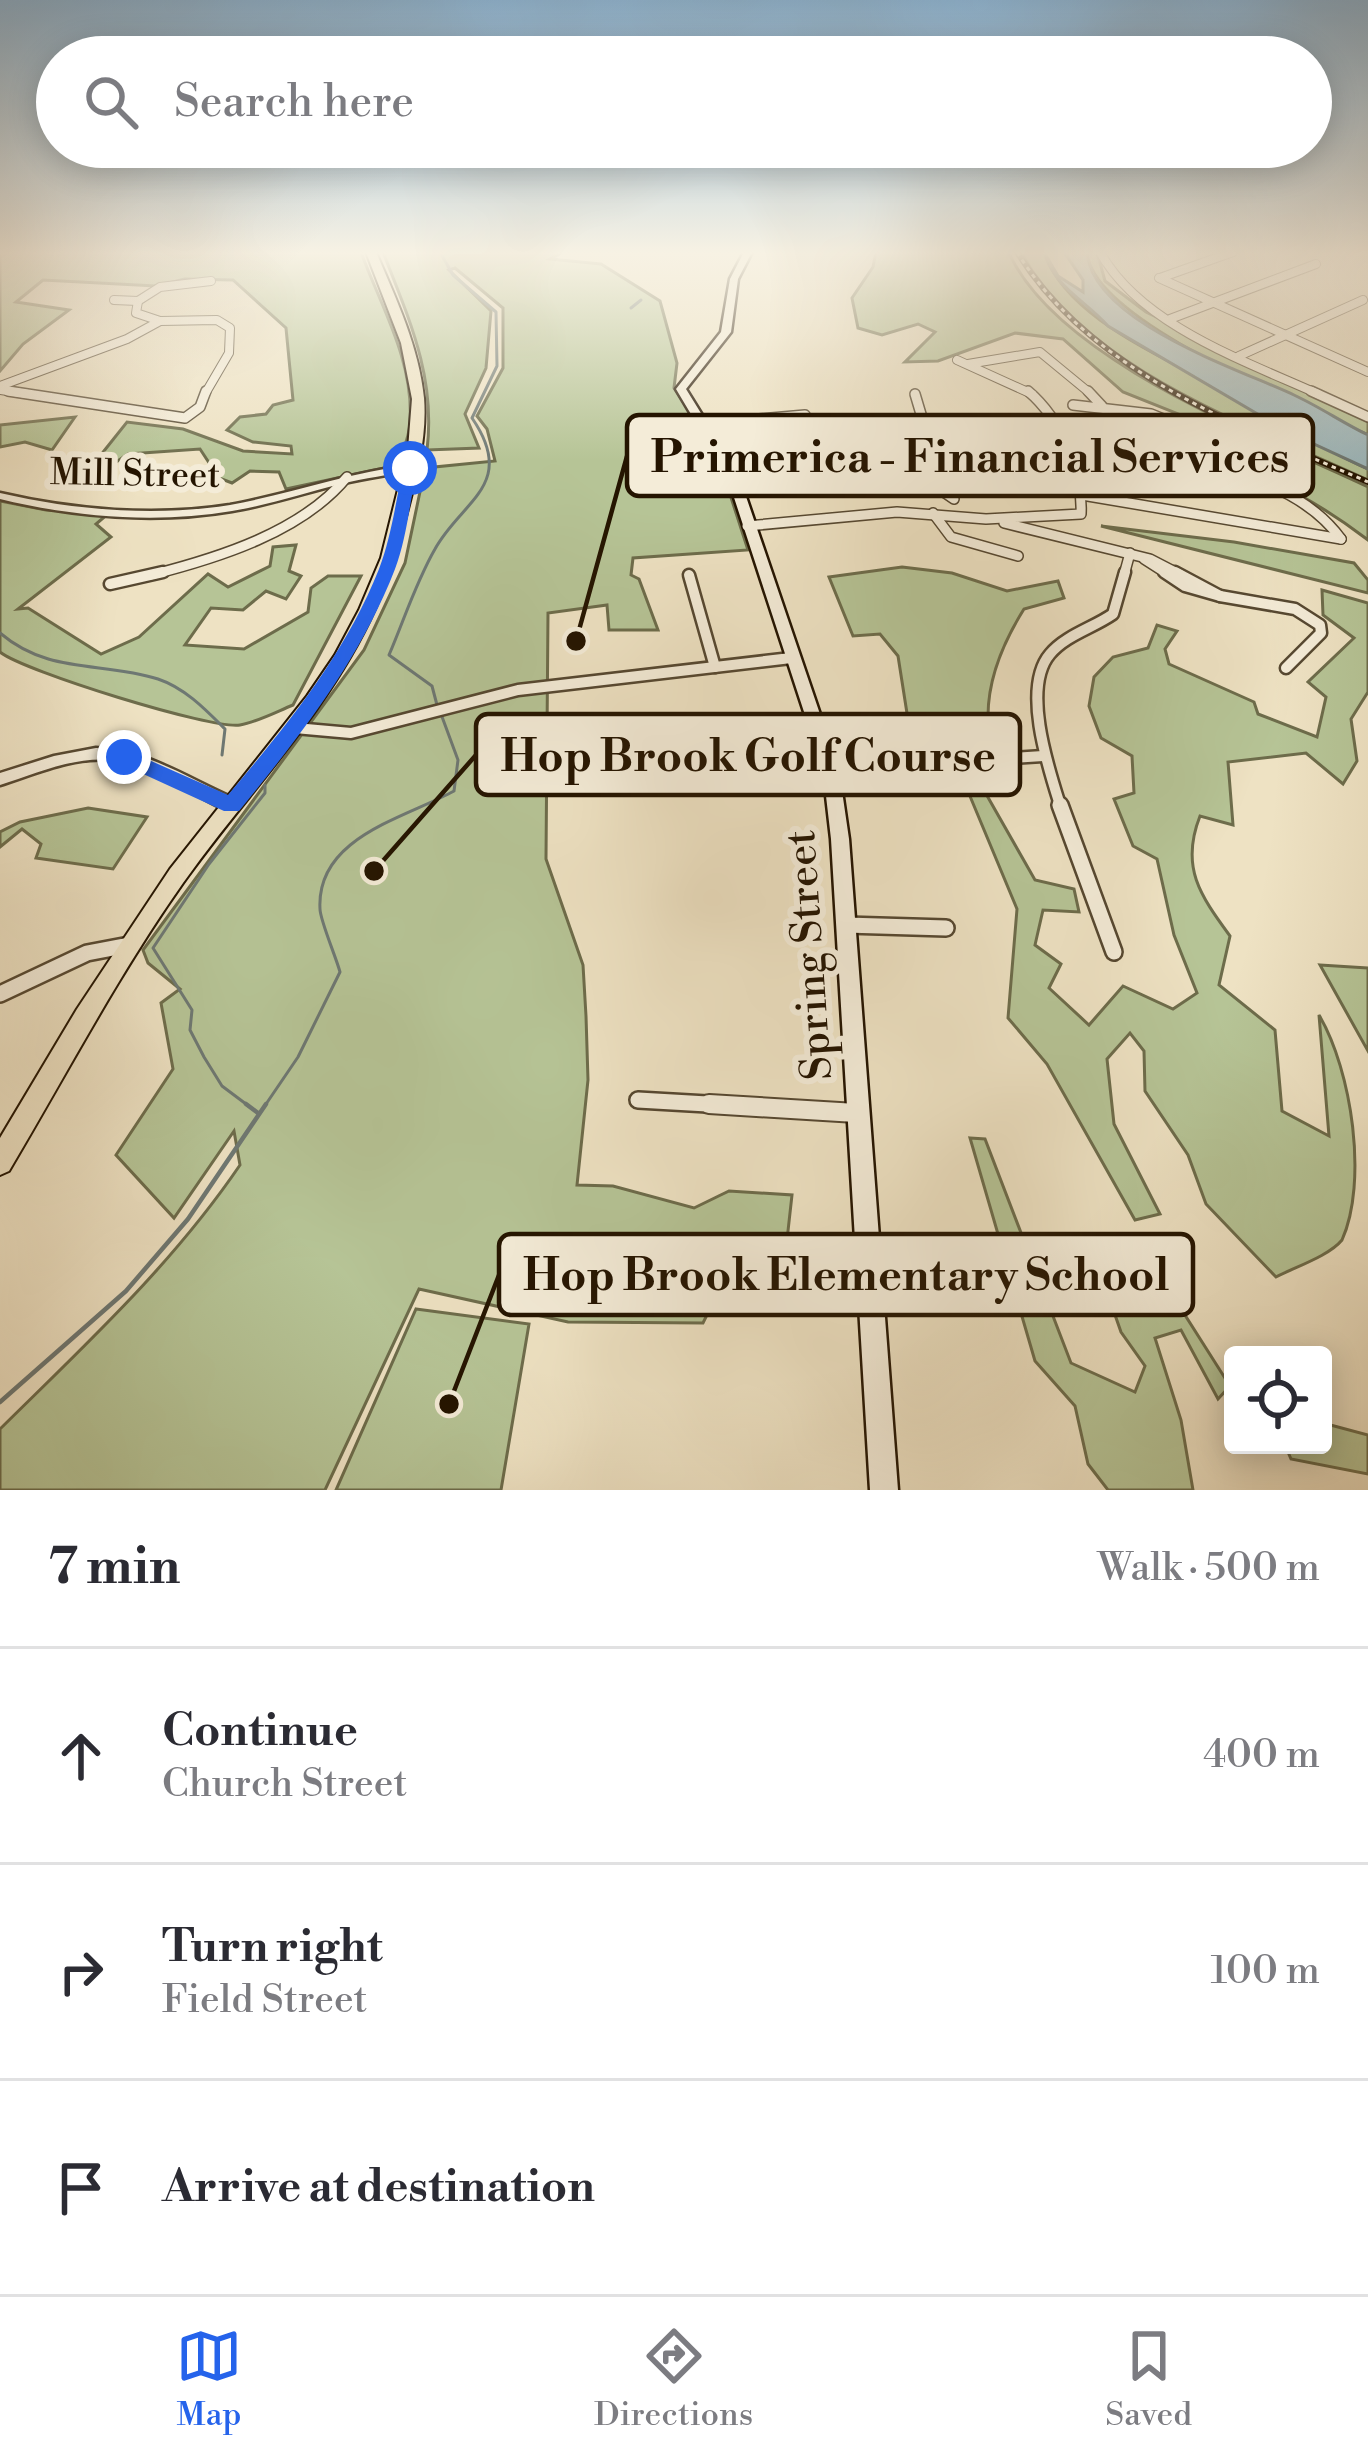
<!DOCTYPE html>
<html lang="en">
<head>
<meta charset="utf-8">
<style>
  body { margin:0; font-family:"Libre Bodoni",serif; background:#f2f2f3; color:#2b2b33 }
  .controls { position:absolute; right:36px; bottom:36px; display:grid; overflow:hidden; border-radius:12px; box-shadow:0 6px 30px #0003 }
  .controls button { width:108px; height:108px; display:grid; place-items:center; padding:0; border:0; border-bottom:3px solid #e1e1e2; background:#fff; color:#2b2b33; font:60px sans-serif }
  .stop { position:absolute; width:36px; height:36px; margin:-27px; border:9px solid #2563eb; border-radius:50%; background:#fff }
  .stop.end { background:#2563eb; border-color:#fff; box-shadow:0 3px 12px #0008 }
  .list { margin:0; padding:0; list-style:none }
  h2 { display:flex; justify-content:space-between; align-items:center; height:156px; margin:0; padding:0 48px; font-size:51px }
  h2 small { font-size:39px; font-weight:400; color:#7c7c81 }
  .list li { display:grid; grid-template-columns:78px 1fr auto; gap:36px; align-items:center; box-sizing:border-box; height:216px; padding:0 48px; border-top:3px solid #e1e1e2 }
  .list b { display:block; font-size:45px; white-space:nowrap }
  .list p { margin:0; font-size:39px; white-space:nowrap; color:#7c7c81 }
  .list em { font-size:39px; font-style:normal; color:#7c7c81 }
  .icon { flex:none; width:66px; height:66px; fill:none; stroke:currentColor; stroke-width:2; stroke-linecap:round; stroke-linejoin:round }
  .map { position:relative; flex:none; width:1368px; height:1490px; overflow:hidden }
  .search { position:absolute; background:#fff; box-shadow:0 6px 30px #0003; left:36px; right:36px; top:36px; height:132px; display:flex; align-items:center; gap:30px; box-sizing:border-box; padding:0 42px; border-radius:66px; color:#7c7c81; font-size:45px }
  .sheet { height:804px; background:#fff }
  nav { display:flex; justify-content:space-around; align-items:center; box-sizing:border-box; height:168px; border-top:3px solid #e1e1e2; background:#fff; font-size:33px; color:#7c7c81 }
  nav a { display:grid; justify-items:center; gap:6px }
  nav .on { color:#2563eb }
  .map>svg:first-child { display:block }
  .green { fill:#b6c496; stroke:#6d6c4b; stroke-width:3 }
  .water { fill:#9fbabf; stroke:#6e7873; stroke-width:3 }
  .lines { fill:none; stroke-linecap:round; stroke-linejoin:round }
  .stream-far1 { stroke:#6e7873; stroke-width:3 }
  .stream { stroke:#6e7873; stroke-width:4.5 }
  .minor-far4-casing { stroke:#564831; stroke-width:10 }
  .minor-far3-casing { stroke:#564831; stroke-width:12 }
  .minor-far2-casing { stroke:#564831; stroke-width:15 }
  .minor-far1-casing { stroke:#564831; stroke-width:20 }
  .minor-casing { stroke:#564831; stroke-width:22 }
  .tertiary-casing { stroke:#564831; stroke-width:5 }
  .secondary-casing { stroke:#241400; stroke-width:5 }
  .primary-casing { stroke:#241400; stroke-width:4 }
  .minor-far4 { stroke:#f4ecd8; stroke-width:8 }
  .minor-far3 { stroke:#f4ecd8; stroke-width:9 }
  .minor-far2 { stroke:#f4ecd8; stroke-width:10 }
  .minor-far1 { stroke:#f4ecd8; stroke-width:15 }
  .minor { stroke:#f4ecd8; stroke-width:18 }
  .tertiary { fill:#f4ecd8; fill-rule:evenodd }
  .secondary { fill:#f4ecd8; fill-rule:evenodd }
  .primary { fill:#eee2c3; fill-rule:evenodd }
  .rail-casing { stroke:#241400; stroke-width:6 }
  .rail { stroke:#f4ecd8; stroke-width:3; stroke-dasharray:4.5; stroke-linecap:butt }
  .route { fill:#2563eb }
  .labels { text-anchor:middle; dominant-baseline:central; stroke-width:12; stroke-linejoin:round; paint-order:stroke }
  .far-street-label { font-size:36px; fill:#241400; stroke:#f4ecd8 }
  .street-label { font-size:42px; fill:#241400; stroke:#f4ecd8 }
  .leader { fill:none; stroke:#241400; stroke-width:4.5 }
  .callout-dot { fill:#241400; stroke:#f4ecd8; stroke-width:4.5 }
  .callout { fill:#f4ecd8; stroke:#241400; stroke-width:4.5 }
  .callout-label { font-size:45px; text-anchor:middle; font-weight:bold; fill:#241400 }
</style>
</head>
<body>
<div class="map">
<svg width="1368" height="1490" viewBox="0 0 1368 1490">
  <rect width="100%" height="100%" fill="#eee2c3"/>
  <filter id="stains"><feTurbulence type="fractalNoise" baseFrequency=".00167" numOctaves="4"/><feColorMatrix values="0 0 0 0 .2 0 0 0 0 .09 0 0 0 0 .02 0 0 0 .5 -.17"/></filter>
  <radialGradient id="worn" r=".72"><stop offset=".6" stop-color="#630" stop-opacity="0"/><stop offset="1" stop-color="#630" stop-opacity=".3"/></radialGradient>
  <g class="green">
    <path d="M0 252H361C380 305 414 360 410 422 409 441 402 450 398 465L286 489 279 472 250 471 232 483 219 478 200 449 128 454 97 475 88 471 127 422 183 429 243 451 292 454 291 446 253 442 227 430 240 417 266 414 273 405 293 400 286 328 233 280 185 279 156 286 43 280 16 302 69 310 23 344 0 371Z"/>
    <path d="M383 252H563L550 259 601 264 660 301 677 363 674 388 716 451 748 550 633 558 631 575 639 579 658 630H609L607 605 548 613 546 859 583 965 586 1016 588 1080 577 1185 613 1186 694 1208 729 1191 792 1195 786 1249 741 1246 703 1323 568 1322 419 1289 325 1490H0V1429C86 1344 172 1265 240 1165L234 1131 174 1218 116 1155 173 1069 161 1003 180 989 148 963 143 950 364 650 405 563 425 468 495 461 487 429 477 416 503 368V308L455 268 449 270 491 311 486 368 465 414 479 448 427 450C436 377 409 319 383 252Z"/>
    <path d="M876 252 1009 253C1058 361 1263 437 1368 487V540C1283 475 1204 447 1098 433L1099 424 1210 447 1229 442 1181 415 1123 392 1063 339 1015 333 938 361 905 362 935 332 918 324 882 335 858 328 852 298 873 267Z"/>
    <path d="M1021 252H1044C1065 316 1158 354 1214 385 1266 414 1314 444 1368 469V480C1252 426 1083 369 1021 252Z"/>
    <path d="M1087 252H1097L1105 281 1146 312 1368 420V435C1307 406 1091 321 1087 252Z"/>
    <path d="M75 417 52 450 25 442 0 447V425Z"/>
    <path d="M0 501 46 510 109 513 96 524 111 537 18 609 28 608 101 654 139 637 208 574 228 587 270 566 273 547 296 545 289 571 301 576 286 599 266 591 243 610 211 608 185 645 244 649 308 612 311 588 328 576H361L293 705C276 712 257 722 240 725 213 730 23 671 0 652Z"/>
    <path d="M1101 526 1234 542 1354 563 1368 580V593Z"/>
    <path d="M902 567 952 573 1007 591 1058 581 1064 598 1024 609C1004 641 988 677 988 716L909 726 898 656 880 634 853 636 829 577Z"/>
    <path d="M1322 590 1368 603V692L1351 719 1357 761 1343 784 1306 753 1228 762 1233 825 1200 816C1180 867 1200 895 1230 936L1219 985 1275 1030 1282 1111 1329 1136 1319 1015C1352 1071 1368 1182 1342 1240 1329 1256 1295 1267 1276 1277L1206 1204 1188 1155 1145 1091 1144 1051 1130 1033 1107 1059 1114 1124 1160 1214 1135 1220 1047 1064 1008 1018 1017 909 962 777 973 771 1035 880 1074 889 1079 912 1043 910 1035 945 1061 964 1049 988 1089 1025 1123 986 1173 1009 1197 993 1174 935 1157 859 1133 846 1114 799 1134 793 1132 756 1101 738 1089 706 1094 677 1113 657 1148 648 1157 625 1177 631 1165 649 1169 664 1254 702 1258 714 1317 737 1326 697 1308 682 1354 638 1323 615Z"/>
    <path d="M88 808 147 817 113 869 36 858 41 844 22 829 0 847V832L20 822Z"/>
    <path d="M1320 965 1368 968V1051Z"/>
    <path d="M970 1138 985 1139 1071 1363 1135 1392 1145 1366 1121 1332 1100 1272 1183 1312 1230 1386 1218 1399 1181 1330 1155 1338 1181 1420 1193 1490H1108L1088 1464 1075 1406 1035 1361Z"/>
    <path d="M416 1309 529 1324 501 1490H336Z"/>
    <path d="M1323 1423 1368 1435V1474L1291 1459 1285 1445H1323Z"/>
  </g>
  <path class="water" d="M1044 252 1058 276 1083 292V280L1064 252H1087C1092 322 1239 369 1294 395 1320 407 1343 423 1368 435V469L1288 432 1108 326C1085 300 1055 288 1044 252Z"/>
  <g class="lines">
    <g class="stream-far1">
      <path d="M631 308 641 300"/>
      <path d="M0 633C49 675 102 661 158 679 185 688 206 710 225 729L222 755"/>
      <path d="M437 705 432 686 389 655C404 620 416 582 435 549 461 501 518 485 472 418L497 366 496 312 453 275 440 252"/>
      <path d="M250 1107 222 1086 204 1057 190 1030 192 1010 153 948 209 864 265 793V785"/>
      <path d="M264 1107 298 1057 340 972C336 957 320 920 320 909 316 837 405 818 454 791L458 760 441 714"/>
    </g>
    <g class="stream">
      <path d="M246 1104 258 1113"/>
      <path d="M0 1402 126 1291 188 1219 266 1104"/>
    </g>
    <g class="minor-far4-casing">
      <g id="minor-far4">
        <path d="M1100 252C1140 325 1245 361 1318 394"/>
        <path d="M1159 278 1368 372"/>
        <path d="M1160 278 1233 252"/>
        <path d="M114 300 138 301 160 287 211 281"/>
        <path d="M138 301 136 313 160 321"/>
        <path d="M1170 319 1316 264"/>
        <path d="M1239 356 1363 300"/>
        <path d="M957 360 1032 394"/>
        <path d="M968 364 1040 352 1091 394"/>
        <path d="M0 386 127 339 160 321 217 320 230 328 229 353 205 394"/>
        <path d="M0 390 28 394"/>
      </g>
    </g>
    <g class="minor-far3-casing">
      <g id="minor-far3">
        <path d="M8 391 185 418 200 407 206 391"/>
        <path d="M1088 391 1102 406"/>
        <path d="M1311 391 1368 417"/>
        <path d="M915 394 926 431 916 473 954 499"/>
        <path d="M1073 405 1151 414 1173 423 1176 430"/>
        <path d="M703 424 805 415"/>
        <path d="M859 440 921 449"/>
        <path d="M1071 454C1158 458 1285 462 1341 539"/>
        <path d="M730 469 807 463"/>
        <path d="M1082 495 1341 539"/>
        <path d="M933 513 951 537 1018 556"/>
        <path d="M1004 523 1150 559 1181 575"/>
        <path d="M747 526 897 512 986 519 1081 514C1083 471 1061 419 1028 391"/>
        <path d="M1144 559 1169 575"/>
        <path d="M151 575C218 558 302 532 347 477"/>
        <path d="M1124 575 1130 553"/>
      </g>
    </g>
    <g class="minor-far2-casing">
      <g id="minor-far2">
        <path d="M1164 572 1185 586 1220 596 1175 572"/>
        <path d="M689 575 715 667"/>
        <path d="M110 584 163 572"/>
        <path d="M1220 596 1295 609 1320 625 1321 633 1286 668"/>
        <path d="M295 728 351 733 518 690 791 658"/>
        <path d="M831 770 1043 756"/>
        <path d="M1061 808C1049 770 1021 688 1050 654 1066 635 1093 628 1113 614L1125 572"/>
      </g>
    </g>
    <g class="minor-far1-casing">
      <g id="minor-far1">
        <path d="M1060 805 1114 952"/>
        <path d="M846 925 946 928"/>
        <path d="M0 994 87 953 129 945"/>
        <path d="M638 1100 759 1107"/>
      </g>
    </g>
    <g class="minor-casing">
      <path id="minor" d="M709 1104 856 1113"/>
    </g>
    <g class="tertiary-casing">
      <g id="tertiary">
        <path d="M410 465 414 466V470C389 475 365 478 340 484 304 493 269 505 232 511 156 524 74 517 0 499V493C73 510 155 517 230 505 290 494 348 473 410 465Z"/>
        <path d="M96 748C147 749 192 781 238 800L240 805 238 810 232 811 226 810C190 793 152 765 112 760 74 756 35 774 0 785V773L54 756Z"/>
      </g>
    </g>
    <g class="secondary-casing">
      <path id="secondary" d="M744 252H752L738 279 731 332 686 389 738 473 839 770 849 839 898 1490H870L831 839 823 770 726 473 676 389 721 332 730 279Z"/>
    </g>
    <g class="primary-casing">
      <path id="primary" d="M366 252H376C396 299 419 347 424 398 427 434 418 471 409 505 400 541 390 576 375 609 329 712 247 793 183 883 118 975 66 1075 9 1171L0 1175V1138L77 1009 170 869 307 696 335 655 359 610 381 558 408 449 412 399 401 343Z"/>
    </g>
    <use href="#minor-far4" class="minor-far4"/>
    <use href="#minor-far3" class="minor-far3"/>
    <use href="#minor-far2" class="minor-far2"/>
    <use href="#minor-far1" class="minor-far1"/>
    <use href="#minor" class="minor"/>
    <use href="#tertiary" class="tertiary"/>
    <use href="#secondary" class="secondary"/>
    <use href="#primary" class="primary"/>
    <g class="rail-casing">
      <path id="rail" d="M1017 252C1093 375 1241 426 1368 482"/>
    </g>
    <use href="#rail" class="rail"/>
  </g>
  <linearGradient id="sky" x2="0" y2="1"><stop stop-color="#8bb6d8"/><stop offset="0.55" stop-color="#f7f2e4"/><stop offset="1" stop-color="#f7f2e4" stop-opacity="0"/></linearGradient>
  <rect width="1368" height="460" fill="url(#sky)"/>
  <path class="route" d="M410 464 417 468C410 501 407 537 395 569 360 660 300 736 239 811H224L117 762V751L124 749 228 795C287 725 345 655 379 569 391 538 396 501 403 468Z"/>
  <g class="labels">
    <g class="far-street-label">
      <text transform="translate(135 475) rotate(1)">Mill Street</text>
    </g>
    <g class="street-label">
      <text transform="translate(810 955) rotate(-94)">Spring Street</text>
    </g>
  </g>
  <path class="leader" d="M576 641L627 456M374 871L476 755M449 1404L499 1275"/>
  <g class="callout-dot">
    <circle cx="576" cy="641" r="12"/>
    <circle cx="374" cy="871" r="12"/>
    <circle cx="449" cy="1404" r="12"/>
  </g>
  <g class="callout">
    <rect x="627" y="415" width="686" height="81" rx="12"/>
    <rect x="476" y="714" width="544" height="81" rx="12"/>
    <rect x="499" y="1234" width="694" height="81" rx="12"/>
  </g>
  <g class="callout-label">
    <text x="970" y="472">Primerica - Financial Services</text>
    <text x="748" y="771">Hop Brook Golf Course</text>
    <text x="846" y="1290">Hop Brook Elementary School</text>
  </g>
  <rect width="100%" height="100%" filter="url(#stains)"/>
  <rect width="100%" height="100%" fill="url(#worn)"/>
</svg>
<div class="controls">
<button><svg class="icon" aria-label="locate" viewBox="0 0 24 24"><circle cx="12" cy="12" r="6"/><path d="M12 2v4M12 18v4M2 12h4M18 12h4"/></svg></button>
</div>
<div class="stop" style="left:410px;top:468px"></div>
<div class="stop end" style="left:124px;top:757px"></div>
<div class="search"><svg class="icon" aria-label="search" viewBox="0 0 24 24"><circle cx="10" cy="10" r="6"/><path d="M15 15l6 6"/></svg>Search here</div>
</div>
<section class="sheet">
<h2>7 min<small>Walk · 500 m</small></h2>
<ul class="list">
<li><svg class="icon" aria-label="ahead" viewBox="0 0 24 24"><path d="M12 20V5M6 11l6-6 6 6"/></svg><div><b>Continue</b><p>Church Street</p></div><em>400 m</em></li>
<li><svg class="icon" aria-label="right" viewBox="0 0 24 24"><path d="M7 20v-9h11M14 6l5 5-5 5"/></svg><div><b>Turn right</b><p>Field Street</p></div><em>100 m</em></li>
<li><svg class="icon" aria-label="arrive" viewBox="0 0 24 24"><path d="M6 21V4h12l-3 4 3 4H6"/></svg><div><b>Arrive at destination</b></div></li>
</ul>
</section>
<nav>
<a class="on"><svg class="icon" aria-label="map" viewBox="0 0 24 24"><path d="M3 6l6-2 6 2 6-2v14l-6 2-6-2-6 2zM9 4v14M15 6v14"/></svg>Map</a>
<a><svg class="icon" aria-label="directions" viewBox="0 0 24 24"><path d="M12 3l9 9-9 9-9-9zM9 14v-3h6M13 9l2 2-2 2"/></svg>Directions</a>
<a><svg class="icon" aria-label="saved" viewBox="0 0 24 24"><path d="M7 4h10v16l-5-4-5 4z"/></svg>Saved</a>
</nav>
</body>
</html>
